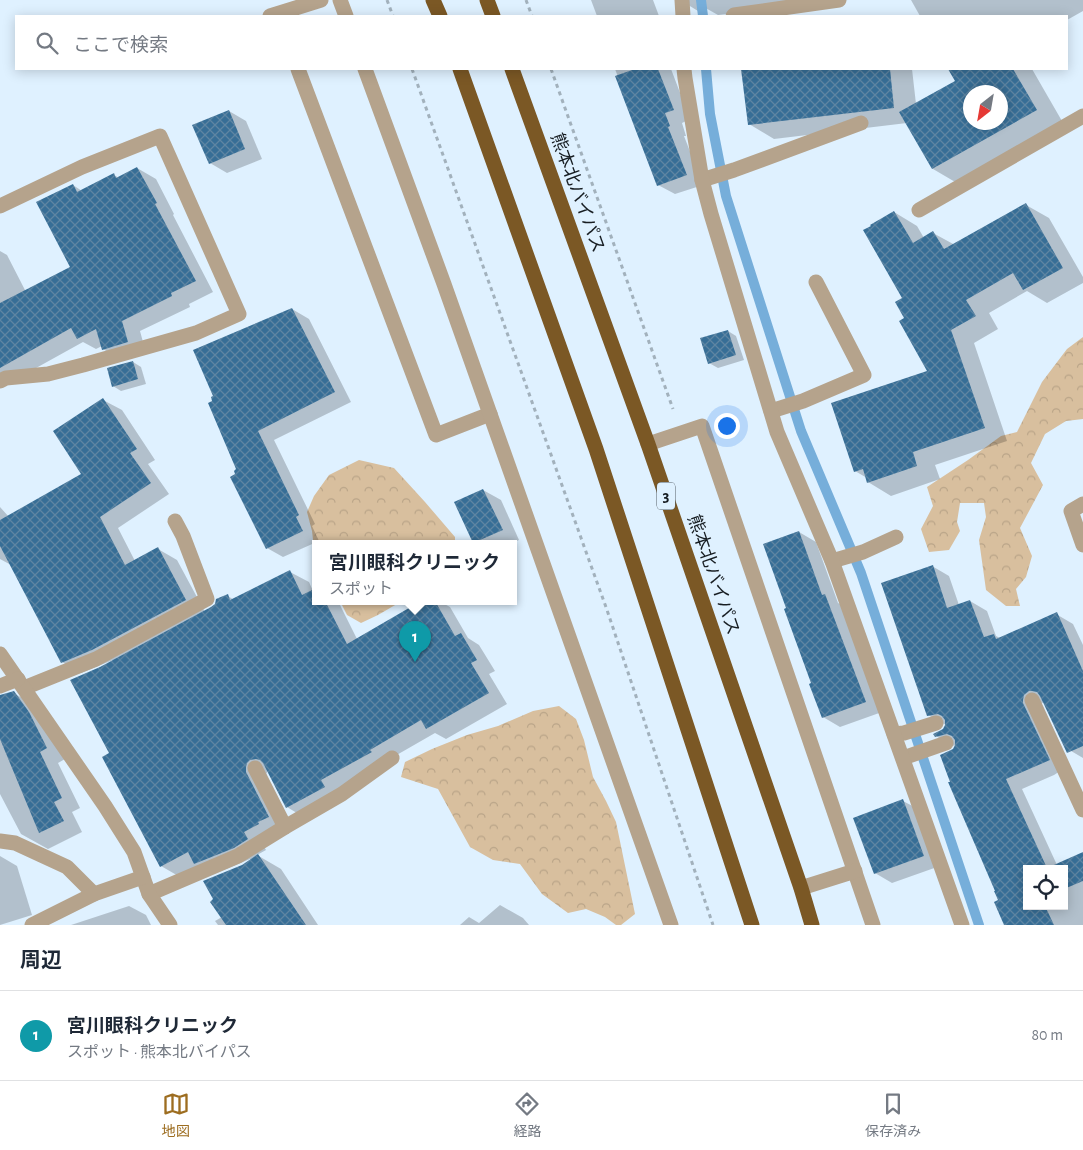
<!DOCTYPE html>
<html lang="ja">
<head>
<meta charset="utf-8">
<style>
  body { margin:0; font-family:"Alegreya Sans","Noto Sans JP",sans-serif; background:#f6f6f7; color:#1f2937 }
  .controls { position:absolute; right:15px; bottom:15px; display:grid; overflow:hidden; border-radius:0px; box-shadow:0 2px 12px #0003 }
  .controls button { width:45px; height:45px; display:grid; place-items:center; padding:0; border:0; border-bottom:1px solid #e0e1e3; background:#fff; color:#1f2937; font:25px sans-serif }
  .compass { position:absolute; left:963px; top:85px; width:45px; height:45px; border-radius:50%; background:#fff; box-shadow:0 2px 12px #0003; rotate:211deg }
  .you { position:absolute; left:726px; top:425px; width:18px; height:18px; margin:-12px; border:4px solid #fff; border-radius:50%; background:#1a73e8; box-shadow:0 0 0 8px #1a73e833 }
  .badge { display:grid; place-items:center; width:32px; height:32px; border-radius:50%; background:#9d6d20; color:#fff; font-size:16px; font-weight:700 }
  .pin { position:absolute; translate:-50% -41px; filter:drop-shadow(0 1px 2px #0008) }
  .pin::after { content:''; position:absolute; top:26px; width:18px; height:15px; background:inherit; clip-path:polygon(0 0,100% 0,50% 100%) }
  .popup { position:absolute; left:312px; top:540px; width:205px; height:65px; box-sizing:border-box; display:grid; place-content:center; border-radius:0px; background:#fff; filter:drop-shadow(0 1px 4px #0005); font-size:16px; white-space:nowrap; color:#747a83 }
  .popup b { font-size:19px; color:#1f2937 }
  .popup::after { content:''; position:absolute; left:50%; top:100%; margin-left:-10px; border:10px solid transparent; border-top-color:#fff }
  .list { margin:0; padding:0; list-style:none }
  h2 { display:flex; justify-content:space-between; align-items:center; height:65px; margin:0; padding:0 20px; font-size:21px }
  h2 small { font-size:16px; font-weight:400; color:#747a83 }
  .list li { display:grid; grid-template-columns:32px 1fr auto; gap:15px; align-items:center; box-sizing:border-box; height:90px; padding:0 20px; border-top:1px solid #e0e1e3 }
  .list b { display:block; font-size:19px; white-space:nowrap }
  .list p { margin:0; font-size:16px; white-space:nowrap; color:#747a83 }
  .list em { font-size:16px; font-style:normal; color:#747a83 }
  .icon { flex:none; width:28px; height:28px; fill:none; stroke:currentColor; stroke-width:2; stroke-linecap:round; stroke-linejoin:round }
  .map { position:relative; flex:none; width:1083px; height:925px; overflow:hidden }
  .search { position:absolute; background:#fff; box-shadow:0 2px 12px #0003; left:15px; right:15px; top:15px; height:55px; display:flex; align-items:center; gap:12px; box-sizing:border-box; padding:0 18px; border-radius:0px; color:#747a83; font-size:19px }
  .sheet { height:155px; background:#fff }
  nav { display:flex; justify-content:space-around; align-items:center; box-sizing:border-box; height:70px; border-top:1px solid #e0e1e3; background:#fff; font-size:14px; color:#747a83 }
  nav a { display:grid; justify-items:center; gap:2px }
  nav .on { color:#9d6d20 }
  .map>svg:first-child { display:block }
  .forest { fill:url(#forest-crowns) }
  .shadow { fill:#0003; fill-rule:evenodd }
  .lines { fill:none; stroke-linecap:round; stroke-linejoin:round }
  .stream { stroke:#76aeda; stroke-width:10 }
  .building { fill:url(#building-cross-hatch); fill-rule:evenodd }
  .path { stroke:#a2b1bc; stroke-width:3; stroke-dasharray:4 4; stroke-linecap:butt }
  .service { stroke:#b5a38c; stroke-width:15 }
  .minor { stroke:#b5a38c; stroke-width:15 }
  .trunk { stroke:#7b5825; stroke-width:15 }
  .labels { text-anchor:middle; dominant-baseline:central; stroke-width:4; stroke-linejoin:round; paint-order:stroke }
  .shield { fill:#dff1ff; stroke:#535d64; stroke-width:1 }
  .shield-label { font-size:16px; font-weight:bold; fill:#171d22 }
  .street-label { font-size:18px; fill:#171d22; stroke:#dff1ff }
</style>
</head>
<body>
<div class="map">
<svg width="1083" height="925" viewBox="0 0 1083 925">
  <defs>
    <pattern id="forest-crowns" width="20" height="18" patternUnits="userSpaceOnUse" patternTransform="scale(1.25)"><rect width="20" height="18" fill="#d8bf9e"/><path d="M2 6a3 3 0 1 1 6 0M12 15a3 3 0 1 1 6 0" fill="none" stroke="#b9a488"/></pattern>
    <pattern id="building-cross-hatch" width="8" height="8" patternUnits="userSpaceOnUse" patternTransform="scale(1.25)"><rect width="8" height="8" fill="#376e96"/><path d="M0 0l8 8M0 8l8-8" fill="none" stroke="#5e85a2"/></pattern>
  </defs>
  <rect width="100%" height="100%" fill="#dff1ff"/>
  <g class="forest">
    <path d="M1083 337V419L1066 421 1045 434 1031 463 1043 485 1020 528 1032 556 1026 577 1016 589 1020 606H1006L986 590 979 540 986 517 984 503H960L957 522 960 531 949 550 929 552 921 529 933 506 927 487 968 460 1001 436 1017 432 1042 382 1067 349Z"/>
    <path d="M359 460 394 468 425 502 455 537V543H316V552L314 548 312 531 307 512 314 496 329 475Z"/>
    <path d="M340 601H402L378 615 361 623 347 615Z"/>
    <path d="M559 706 576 719 584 740 593 777 606 801 616 822 635 914 621 925H616L605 917 586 909 568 913 542 894 520 864 493 860 470 847 438 789 401 777 405 762 432 749 467 735 498 726 533 711Z"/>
  </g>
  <g class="shadow">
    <path d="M591 0H653L659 16H597Z"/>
    <path d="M680 0H848L718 15 702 6 698 11Z"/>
    <path d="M911 0H1083V11L1067 20V16H920Z"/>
    <path d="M615 69H671L690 119 682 123 686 136H684L703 185 675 194 658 185Z"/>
    <path d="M742 69H912L916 104 957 81 949 69H1032L1066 128 962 186 933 169 907 123 774 139 749 124ZM970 92H1000V122H970Z"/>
    <path d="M229 111 246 121 262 159 227 173 210 163Z"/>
    <path d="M137 168 156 179 174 214 173 215 213 292 189 304 190 307 140 331 146 353 121 360 103 349 102 346 96 349 83 342 0 388V251L7 255 26 292 71 268 73 185 82 191 114 175 119 178Z"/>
    <path d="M1026 205 1049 218 1083 277V283L1047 303 1027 291 989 313 998 329 974 343 1007 441 935 465 940 479 891 496 868 482 867 478 855 471 929 371 906 318 894 212 917 226 924 238 933 233 955 245Z"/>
    <path d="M292 309 309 319 351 402 274 440 315 524 312 526 319 541 283 557 267 548 237 475 238 470 214 402Z"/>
    <path d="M728 331 736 336 744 360 718 368 709 363Z"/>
    <path d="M133 362 141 367 146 384 121 391 113 386Z"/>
    <path d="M103 400 122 410 155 460 148 464 169 494 118 528 135 561 158 549 177 560 205 612 228 596 234 600 290 572 309 582 313 591 316 589V601H338L357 639 423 601H439L450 607 468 638 479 645 495 671 489 674 507 704 446 739 435 733 388 760 305 818 287 807 268 771 266 774 287 827 262 843 266 850 257 855 281 869 318 925H218L215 921 222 917 242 866 251 861 250 859 214 874 200 866 180 877 161 866 103 757 110 753 113 660 81 673 62 662 11 565 0 559V507L9 517 83 474Z"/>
    <path d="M483 490 501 500 519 540 512 543H474L455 503Z"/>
    <path d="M799 532 816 542 838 603 842 605 882 712 840 727 823 717 788 609Z"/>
    <path d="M932 566 949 576 959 605 970 601 987 611 996 636 1000 638 1056 614 1073 624 1083 645V758L1066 748 1044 701 1041 705 1065 768 1054 775 1022 789 1057 865 1083 853V925H1005L1001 900 954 750 957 745 952 746 936 736 944 730 946 725 928 715ZM1027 869H1064V906H1027Z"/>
    <path d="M15 694 34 704 65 759 58 763 80 808 72 812 82 832 48 849 21 834 0 794V701Z"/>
    <path d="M903 801 920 810 940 866 892 883 875 873Z"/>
    <path d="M0 856 17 866 32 915 0 925Z"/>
    <path d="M500 905 523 918 529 925H460L469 917 479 923Z"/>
    <path d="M129 906 146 915 151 925H71Z"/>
  </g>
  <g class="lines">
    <g class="stream">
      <path d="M701 0 703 16"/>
      <path d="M706 69 710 114 726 196 801 431 861 573 979 925"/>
    </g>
  </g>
  <g class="building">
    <path d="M635 69H658L674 110 665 113 670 126 668 127 687 175 657 186 615 76Z"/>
    <path d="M741 69H890L894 108 748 125Z"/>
    <path d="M948 69H1013L1037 110 932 169 899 112 955 81ZM970 92H1000V122H970Z"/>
    <path d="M229 110 245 149 209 164 192 125Z"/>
    <path d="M137 167 157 203 155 204 196 281 171 293 172 296 122 321 128 342 102 350 96 329 77 339 71 328 0 368V303L70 267 36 202 73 184 77 192 114 173 116 178Z"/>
    <path d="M1026 203 1063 268 1023 290 1013 273 966 300 976 316 951 330 985 428 913 452 917 466 867 483 863 469 854 472 831 403 927 371 899 321 904 318 895 302 902 298 863 230 871 226 870 225 894 211 913 243 933 231 944 249Z"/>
    <path d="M292 308 335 392 258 431 299 515 296 517 303 531 266 549 230 477 235 474 234 471 236 469 208 403 212 401 211 397 213 396 193 350Z"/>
    <path d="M728 330 736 355 708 364 700 338Z"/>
    <path d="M133 361 138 379 112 387 107 368Z"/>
    <path d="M103 398 137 449 130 453 151 483 100 517 125 565 158 547 186 600 92 650 61 663 0 546V520L81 474 53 431Z"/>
    <path d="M483 489 503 530 473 543 454 502Z"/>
    <path d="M799 531 822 595 825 594 866 702 822 718 809 684 811 683 784 609 786 608 763 544Z"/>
    <path d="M933 565 947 608 970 600 984 637 994 634 996 639 1057 612 1083 671V746L1067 753 1040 696 1037 692 1032 691H1029L1024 695 1023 700V703L1050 760 1006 779 1047 868 1083 852V881L1064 889V869H1027V906H1045L1054 925H1004L994 902 998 900 994 891H995L948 782H950L940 755 953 749 955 745V740L952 736 947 734 935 737 933 734 943 729 945 725V720L942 716 938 714 927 716 881 583Z"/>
    <path d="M290 570 302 595 316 588V601H325L347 644 421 601H435L455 636 461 633 477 660 471 663 489 693 426 729 421 720 370 750 372 752 321 780 325 787 286 808 263 763 260 760 256 759 250 760 247 763 246 767V772L269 817 258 822 259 824 244 832 248 839 234 848 194 864 188 852 160 867 102 757 109 753 70 680 100 667 211 607 215 604 216 599 228 594 230 600Z"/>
    <path d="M14 691 29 712 47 748 40 752 62 798 54 802 64 821 39 833 0 739V695Z"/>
    <path d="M903 799 924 856 874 874 853 818Z"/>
    <path d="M258 854 306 925H226L210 902 213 899 203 881 242 865Z"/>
  </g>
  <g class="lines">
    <g class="path">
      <path d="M387 0 393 16"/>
      <path d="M526 0 532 16"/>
      <path d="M412 69 607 610 713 925"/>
      <path d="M551 69 673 409"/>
    </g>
    <g class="service">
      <path d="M270 16 321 0"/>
      <path d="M733 16 734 15 839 0"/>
      <path d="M298 69 436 435 490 414"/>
      <path d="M702 180 734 170 861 123"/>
      <path d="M919 210 1083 116"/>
      <path d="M771 411 803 401 864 375 816 282"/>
      <path d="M1083 504 1071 511 1083 545"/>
      <path d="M832 561 863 552 896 537"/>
      <path d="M24 688 96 659 207 599 183 536 175 521"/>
      <path d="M894 734 904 733 936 723"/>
      <path d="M903 758 946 743"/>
      <path d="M285 827 342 794 392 758"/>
      <path d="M0 841 15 843 67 867 94 894"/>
      <path d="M149 894 238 856 285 827 255 768"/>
    </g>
    <g class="minor">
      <path d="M340 0 346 16"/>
      <path d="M682 0 683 16"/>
      <path d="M365 69 444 284 671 925"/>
      <path d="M684 69 685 78 702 180 711 214 777 432 832 561 962 925"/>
      <path d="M0 206 82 167 160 136 239 314 196 333 83 365 48 374 6 378 0 381"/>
      <path d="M648 444 702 426 873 925"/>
      <path d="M0 654 105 806 134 852 149 894 170 925"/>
      <path d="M0 686 18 679"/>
      <path d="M1032 700 1083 810"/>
      <path d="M801 888 855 871"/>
      <path d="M32 925 94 894 143 877"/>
    </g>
    <g class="trunk">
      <path d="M433 0 440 16"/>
      <path d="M487 0 493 16"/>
      <path d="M460 69 596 449 752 925"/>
      <path d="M512 69 648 444 801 888 812 925"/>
    </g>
  </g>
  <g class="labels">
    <rect class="shield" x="657" y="482.5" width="18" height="27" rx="4"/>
    <g class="shield-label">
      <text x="666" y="496">3</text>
    </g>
    <g class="street-label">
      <text transform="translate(577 193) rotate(70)">熊本北バイパス</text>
      <text transform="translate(713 575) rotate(71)">熊本北バイパス</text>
    </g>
  </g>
</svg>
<div class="controls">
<button><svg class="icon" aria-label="locate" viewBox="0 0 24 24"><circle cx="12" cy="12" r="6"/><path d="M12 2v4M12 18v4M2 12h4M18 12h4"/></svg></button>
</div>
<svg class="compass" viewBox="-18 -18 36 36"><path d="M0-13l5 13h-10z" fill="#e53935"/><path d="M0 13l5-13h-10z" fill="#747a83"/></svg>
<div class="you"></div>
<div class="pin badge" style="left:415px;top:662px;background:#0f9aa8">1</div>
<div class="popup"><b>宮川眼科クリニック</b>スポット</div>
<div class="search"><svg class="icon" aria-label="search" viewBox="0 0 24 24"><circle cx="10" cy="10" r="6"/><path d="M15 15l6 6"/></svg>ここで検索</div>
</div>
<section class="sheet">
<h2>周辺<small></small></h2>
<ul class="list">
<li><span class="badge" style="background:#0f9aa8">1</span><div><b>宮川眼科クリニック</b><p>スポット · 熊本北バイパス</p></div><em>80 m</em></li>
</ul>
</section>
<nav>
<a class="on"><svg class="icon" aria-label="map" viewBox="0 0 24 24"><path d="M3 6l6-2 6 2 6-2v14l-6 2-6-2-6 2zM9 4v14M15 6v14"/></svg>地図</a>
<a><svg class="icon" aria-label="directions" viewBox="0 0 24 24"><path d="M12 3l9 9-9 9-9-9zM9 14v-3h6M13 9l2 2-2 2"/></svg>経路</a>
<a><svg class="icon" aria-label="saved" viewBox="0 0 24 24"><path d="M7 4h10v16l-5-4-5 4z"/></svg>保存済み</a>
</nav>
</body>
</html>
